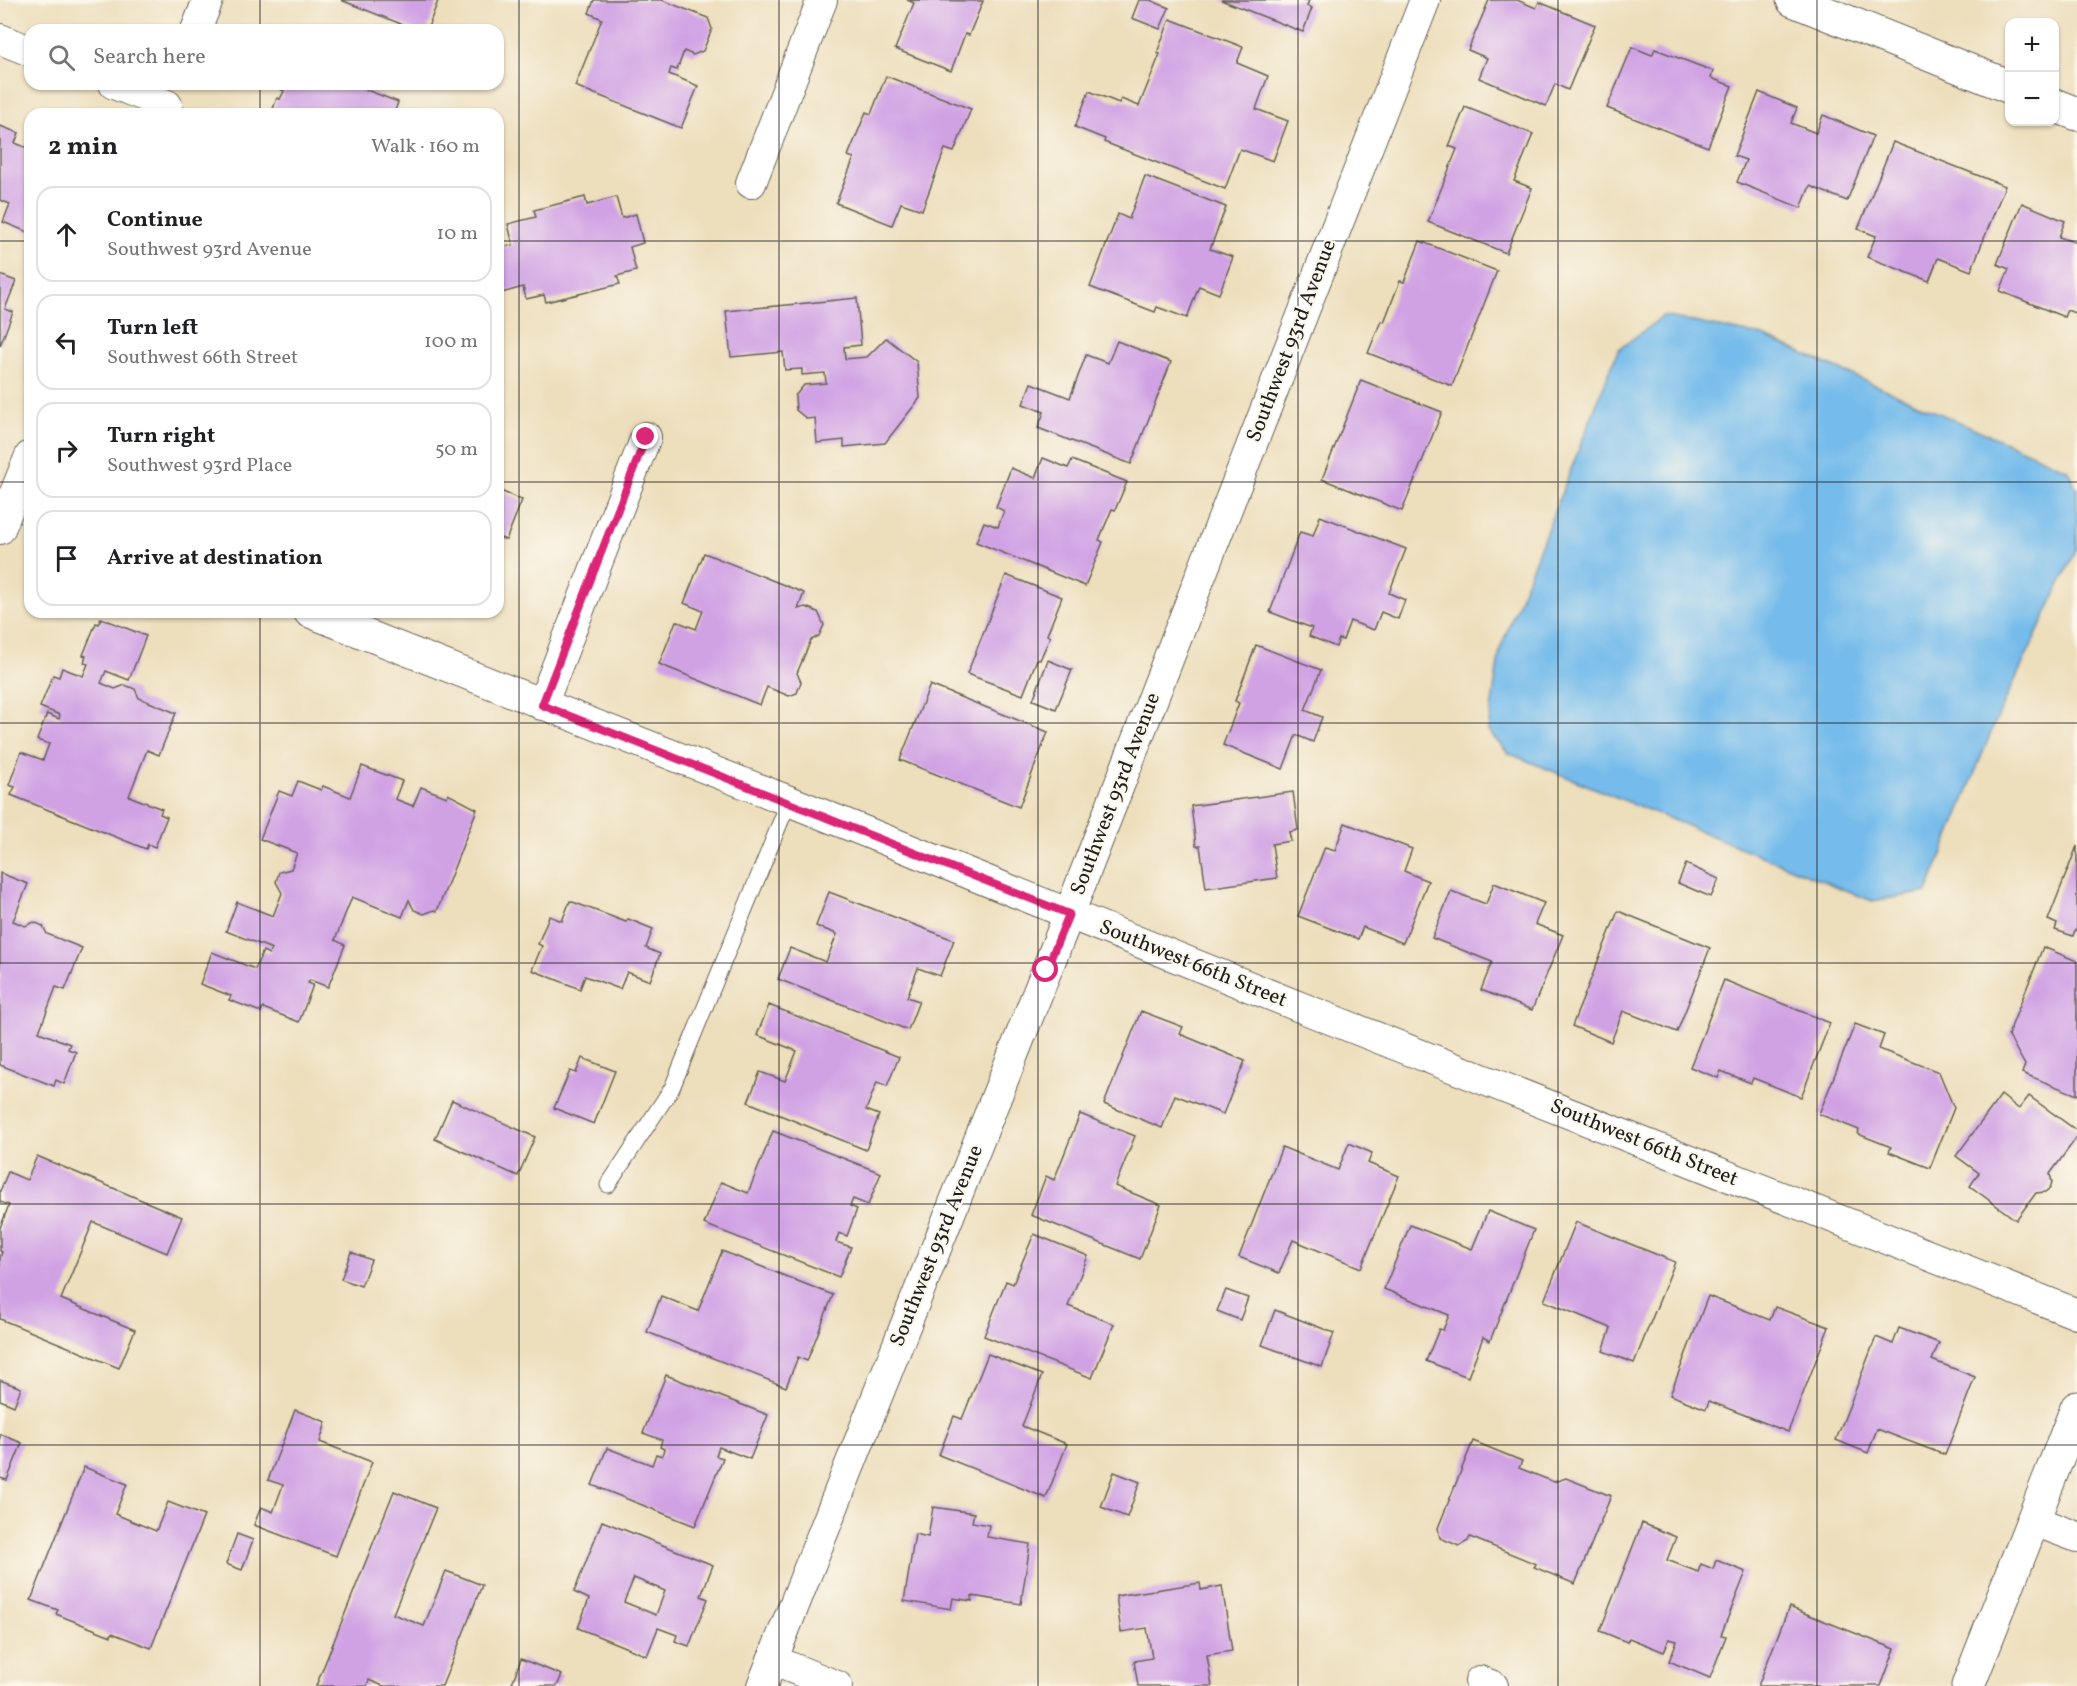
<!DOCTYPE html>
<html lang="en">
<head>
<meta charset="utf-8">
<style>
  body { margin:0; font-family:Vollkorn,serif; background:#f6f6f6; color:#202124 }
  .controls { position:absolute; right:18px; top:18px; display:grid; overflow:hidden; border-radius:12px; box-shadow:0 2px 4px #0004 }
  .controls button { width:54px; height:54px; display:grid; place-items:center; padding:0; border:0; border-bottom:2px solid #e0e0e0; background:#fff; color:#202124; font:30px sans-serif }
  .stop { position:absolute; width:18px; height:18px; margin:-14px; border:4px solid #db2777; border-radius:50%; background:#fff }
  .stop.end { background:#db2777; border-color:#fff; box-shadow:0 2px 6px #0008 }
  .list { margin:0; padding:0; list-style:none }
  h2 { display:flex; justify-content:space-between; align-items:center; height:78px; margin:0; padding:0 24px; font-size:26px }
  h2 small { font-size:20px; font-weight:400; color:#757577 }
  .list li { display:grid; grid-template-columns:39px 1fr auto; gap:18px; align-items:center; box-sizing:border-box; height:96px; margin:0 12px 12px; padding:0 12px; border:2px solid #e0e0e0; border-radius:18px }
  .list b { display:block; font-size:22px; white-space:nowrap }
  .list p { margin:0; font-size:20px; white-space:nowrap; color:#757577 }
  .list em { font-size:20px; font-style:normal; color:#757577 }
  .icon { flex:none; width:33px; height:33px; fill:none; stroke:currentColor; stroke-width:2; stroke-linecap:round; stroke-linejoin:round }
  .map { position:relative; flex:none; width:2077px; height:1686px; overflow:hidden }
  .search { position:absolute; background:#fff; box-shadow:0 2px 4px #0004; left:24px; top:24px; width:480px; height:66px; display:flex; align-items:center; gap:15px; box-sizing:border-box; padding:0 21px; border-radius:18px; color:#757577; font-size:22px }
  .panel { position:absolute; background:#fff; box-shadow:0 2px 4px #0004; left:24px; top:108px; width:480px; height:510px; border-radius:18px }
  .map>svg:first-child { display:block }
  .water { fill:#74bbeb; stroke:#486c84; stroke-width:1.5 }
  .building { fill:#d0a2e4; fill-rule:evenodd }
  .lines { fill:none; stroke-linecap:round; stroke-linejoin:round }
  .service-casing { stroke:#656054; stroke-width:17 }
  .minor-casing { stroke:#656054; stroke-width:32 }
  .tertiary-casing { stroke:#656054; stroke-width:35 }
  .service { stroke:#fff; stroke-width:15 }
  .minor { stroke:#fff; stroke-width:30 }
  .tertiary { stroke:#fff; stroke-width:33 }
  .route { stroke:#db2777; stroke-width:8 }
  .grid { fill:none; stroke:#1c1c1c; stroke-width:1.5; stroke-opacity:0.55 }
  .labels { text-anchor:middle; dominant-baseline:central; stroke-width:4.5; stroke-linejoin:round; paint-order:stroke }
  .street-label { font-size:21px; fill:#1c1c1c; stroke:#fbf7ec }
</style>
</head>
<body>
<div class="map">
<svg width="2077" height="1686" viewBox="0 0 2077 1686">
  <rect width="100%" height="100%" fill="#fbf7ec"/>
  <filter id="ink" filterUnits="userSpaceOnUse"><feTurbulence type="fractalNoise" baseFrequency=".0167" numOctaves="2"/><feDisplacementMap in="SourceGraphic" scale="12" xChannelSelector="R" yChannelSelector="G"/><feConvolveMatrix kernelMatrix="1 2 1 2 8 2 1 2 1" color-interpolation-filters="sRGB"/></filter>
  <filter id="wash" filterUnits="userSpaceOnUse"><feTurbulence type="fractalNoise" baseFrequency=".008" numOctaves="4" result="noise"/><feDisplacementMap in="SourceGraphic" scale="24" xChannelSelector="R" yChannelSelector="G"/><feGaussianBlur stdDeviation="1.35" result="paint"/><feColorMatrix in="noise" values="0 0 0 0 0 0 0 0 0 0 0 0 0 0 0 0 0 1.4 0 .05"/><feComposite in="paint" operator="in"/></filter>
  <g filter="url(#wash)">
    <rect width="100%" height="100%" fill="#eddebc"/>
    <path class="water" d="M1663 316 1763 336 2067 469 2077 489V548L1994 725 1927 892 1872 901 1508 753 1488 731 1500 649 1618 350Z"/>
    <g id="blocks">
      <g class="building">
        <path d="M341 0H435L438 1 427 30H416Z"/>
        <path d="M594 0H662L708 18 712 29 703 51 693 55 684 51 677 70 671 68 669 74 698 86 681 128 575 86 602 19 589 13Z"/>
        <path d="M907 0 983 1 969 35 965 34 951 71 895 49 914 3Z"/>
        <path d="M1139 0H1150L1169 8 1160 29 1132 18Z"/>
        <path d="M1221 0H1309L1307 6 1312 8 1303 32Z"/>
        <path d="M1489 0H1517L1536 8 1539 2 1595 25 1568 90 1555 84 1546 106 1479 78 1487 58 1468 50Z"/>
        <path d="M1170 19 1243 47 1237 63 1268 76 1256 109 1288 121 1273 161 1240 149 1225 189 1104 142 1105 139 1075 127 1089 91 1119 103 1121 99 1139 106 1160 54 1157 53Z"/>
        <path d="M1632 47 1652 55 1655 49 1713 71 1711 78 1732 86 1708 147 1607 108Z"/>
        <path d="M886 76 971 109 954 152 945 149 922 210 901 203 892 225 836 203 854 158 848 156 866 112 871 114Z"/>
        <path d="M280 84H351L398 102 394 114H271L277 98 280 99 284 91 278 88Z"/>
        <path d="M1759 92 1797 108 1791 123 1816 133 1823 115 1873 136 1847 201 1810 186 1801 208 1737 182 1746 160 1734 156Z"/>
        <path d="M1465 107 1533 134 1514 181 1532 188 1506 253 1428 222 1457 149 1449 146Z"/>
        <path d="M0 126 19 133 15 143 30 149V233L3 222 10 204 0 200Z"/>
        <path d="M1893 142 2005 186 1971 271 1938 258 1929 281 1867 257 1876 236 1858 229Z"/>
        <path d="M1145 176 1226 207 1210 249 1233 257 1219 294 1199 286 1187 318 1157 307 1155 312 1090 287 1118 214 1129 219Z"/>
        <path d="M585 197 587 205 616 197 622 218 636 214 643 243 630 247 636 271 617 276 620 284 546 302 544 295 526 299 523 287 498 294V248L513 245 508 224 536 217 534 210Z"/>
        <path d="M2022 203 2065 221 2059 237 2077 243V314L2067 310 2064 317 2000 291 2009 269 1997 264Z"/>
        <path d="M1420 241 1497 271 1452 386 1368 353 1381 321 1384 322 1400 281 1404 282Z"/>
        <path d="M0 275 16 281 5 309 13 312 0 346Z"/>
        <path d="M857 298 861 345 844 347 845 359 867 357 886 338 917 362 920 398 885 443 844 447V440L817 443 815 418 807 419 796 410 795 396 804 385 826 383 825 373 802 375V369L785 370 783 352 731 357 726 311Z"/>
        <path d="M1117 341 1171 362 1131 464 1038 428 1044 412 1023 404 1031 383 1070 398 1086 355 1108 363Z"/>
        <path d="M1361 380 1442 412 1402 511 1322 479Z"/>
        <path d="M1043 458 1068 468 1072 460 1127 482 1115 510 1112 509 1099 540 1103 542 1085 586 976 542 984 522 998 527 1004 511 996 507 1011 468 1035 478Z"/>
        <path d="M498 490 522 500 506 540 498 537Z"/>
        <path d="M1320 516 1406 549 1389 593 1405 600 1398 619 1381 612 1374 630 1350 621 1343 640 1339 639 1336 647 1309 636 1312 628 1270 612 1300 532 1313 536Z"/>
        <path d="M704 553 804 593 798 609 806 607 818 612 824 625 819 636 811 640 797 673 801 682 797 693 789 696 767 687 760 705 659 664 676 621 696 629 703 611 684 603Z"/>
        <path d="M1006 575 1062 597 1047 635 1050 637 1040 660 1037 659 1023 695 967 674Z"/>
        <path d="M101 618 146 636 129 680 106 671 101 683 115 689 125 685 135 689 139 698 176 713 159 755 147 750 129 796 162 809 160 814 167 817 155 847 148 844 146 849 11 795 15 787 9 785 21 752 43 760 49 744 37 740 47 714 59 719 60 715 40 707 53 675 59 677 62 668 83 676 88 664 84 663 86 656 83 655 96 623 99 624Z"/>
        <path d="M1256 645 1321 670 1305 710 1322 717 1313 742 1296 735 1283 769 1223 745 1239 703 1235 701Z"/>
        <path d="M1048 660 1072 670 1056 709 1033 700Z"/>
        <path d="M930 685 1048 732 1019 807 900 760Z"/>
        <path d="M362 766 402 781 395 799 413 806 421 787 447 797 448 794 477 809 437 911 434 910 424 914 414 910 409 900 402 917 352 897 335 940 345 945 328 987 310 980 308 983 313 985 299 1022 263 1008 261 1012 229 1000 231 996 200 984 212 952 255 969 263 951 269 954 272 949 226 931 237 902 273 916 282 893 276 882 279 872 291 869 297 853 260 839 279 791 292 796 298 781 321 790 323 786 350 797Z"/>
        <path d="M1293 792 1298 830 1289 832 1291 841 1272 844 1277 878 1206 888 1200 846H1196L1191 806Z"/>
        <path d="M1345 823 1412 849 1404 871 1428 881 1403 943 1363 927 1358 939 1298 916 1325 847 1335 850Z"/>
        <path d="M2077 846V930H2075L2073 936 2055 930 2057 924 2048 920Z"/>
        <path d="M1686 864 1719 879 1711 897 1678 883Z"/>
        <path d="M0 873 28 884 13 921 25 926 34 922 43 926 47 934 82 948 65 990 56 987 39 1032 70 1044 68 1049 76 1052 64 1084 56 1080 54 1086 0 1065Z"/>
        <path d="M1494 883 1544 903 1535 924 1563 935 1532 1010 1481 990 1492 962 1432 938 1451 891 1486 904Z"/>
        <path d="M829 892 954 940 940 976 918 968 907 997 919 1001 908 1030 778 979 790 948 826 962 837 934 816 926Z"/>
        <path d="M570 901 626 922 628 919 653 929 646 948 660 954 650 981 627 972 620 989 585 976 580 989 532 970 542 946 538 944 549 916 562 921Z"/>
        <path d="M1618 911 1710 948 1677 1032 1623 1011 1611 1042 1572 1026Z"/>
        <path d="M2043 947 2077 961V1095L2022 1073 2025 1065 2008 1035Z"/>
        <path d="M1724 980 1830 1023 1801 1097 1753 1078 1751 1083 1721 1071 1718 1078 1690 1067Z"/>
        <path d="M769 1005 899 1057 887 1086 877 1082 866 1110 879 1115 866 1150 748 1102 760 1072 785 1081 797 1051 757 1035Z"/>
        <path d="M1141 1011 1183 1027 1180 1034 1245 1061 1223 1114 1175 1095 1162 1128 1104 1104Z"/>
        <path d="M1855 1024 1884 1035 1879 1049 1939 1072 1954 1108 1930 1168 1889 1152 1891 1147 1858 1134 1859 1130 1819 1114Z"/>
        <path d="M582 1058 615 1071 594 1124 554 1108 570 1071 576 1073Z"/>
        <path d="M2001 1095 2019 1109 2029 1096 2077 1131V1137L2050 1174 2052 1182 2050 1188 2045 1192 2036 1193 2016 1220 1970 1186 1979 1173 1956 1156Z"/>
        <path d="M452 1100 535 1137 518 1176 435 1139Z"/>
        <path d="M1080 1114 1135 1136 1115 1186 1161 1205 1140 1259 1031 1215 1046 1176 1054 1180Z"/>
        <path d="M773 1131 881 1173 868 1205 853 1199 850 1206 857 1209 847 1236 839 1233 836 1242 851 1247 839 1277 704 1224 721 1182 748 1193Z"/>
        <path d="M1349 1143 1372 1153 1368 1163 1399 1176 1361 1268 1293 1240 1279 1273 1239 1257 1282 1147 1338 1170Z"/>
        <path d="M37 1156 182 1217 167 1253 93 1222 61 1299 135 1330 119 1368 0 1319V1258L2 1252 0 1251V1228L9 1205 0 1202V1191L8 1172 27 1180Z"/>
        <path d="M1488 1211 1534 1230 1490 1341 1483 1337 1468 1377 1426 1361 1439 1329 1443 1330 1449 1315 1384 1289 1410 1225 1472 1249Z"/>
        <path d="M1576 1222 1675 1262 1634 1363 1603 1351 1611 1328 1544 1301Z"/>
        <path d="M1034 1234 1088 1256 1068 1306 1114 1324 1092 1378 984 1336 1006 1281 1013 1284Z"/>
        <path d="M722 1251 833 1295 807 1361 798 1357 786 1387 647 1332 661 1296 698 1311Z"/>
        <path d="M351 1252 371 1260 361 1286 341 1279Z"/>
        <path d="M1226 1290 1248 1298 1240 1320 1217 1311Z"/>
        <path d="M1708 1296 1770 1320 1775 1307 1829 1327 1788 1432 1709 1401 1706 1409 1670 1395Z"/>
        <path d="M1275 1310 1334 1333 1322 1367 1262 1345Z"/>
        <path d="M1899 1328 1939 1343 1932 1360 1975 1377 1945 1455 1877 1429 1868 1453 1836 1440 1876 1337 1893 1344Z"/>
        <path d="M988 1354 1042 1375 1022 1426 1067 1444 1046 1498 939 1455 954 1416 962 1419Z"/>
        <path d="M666 1375 768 1415 750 1459 719 1447 716 1456 723 1458 695 1526 592 1485 607 1448 652 1465 656 1454 662 1456 664 1449 660 1447 662 1440 643 1433Z"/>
        <path d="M0 1380 21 1388 14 1406 0 1400Z"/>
        <path d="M295 1410 326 1422 320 1442 372 1462 336 1556 254 1525 261 1507 273 1512 283 1485 268 1480Z"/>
        <path d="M0 1434 22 1443 7 1480 0 1478Z"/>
        <path d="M1473 1441 1522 1461 1519 1468 1554 1482 1566 1478 1611 1496 1575 1584 1534 1567 1536 1564 1470 1537 1468 1541 1459 1546 1440 1538 1438 1528Z"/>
        <path d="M84 1467 127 1484 115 1514 156 1531 168 1502 204 1516 151 1648 112 1633 111 1636 56 1614 58 1610 31 1600Z"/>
        <path d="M1114 1472 1140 1482 1127 1517 1101 1507Z"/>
        <path d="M394 1491 436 1508 393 1614 424 1626 446 1571 482 1585 465 1629 442 1686H383L369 1680 367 1686H316Z"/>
        <path d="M933 1507 974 1513 972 1522 989 1525 987 1537 1030 1544 1021 1604 972 1596V1601L953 1598 951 1609 904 1601 915 1534 928 1537Z"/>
        <path d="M602 1521 713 1565 701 1596 708 1599 689 1646 675 1641 677 1635 658 1628 647 1656 578 1628 589 1599 574 1592ZM634 1578 665 1591 656 1615 624 1602Z"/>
        <path d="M1642 1523 1676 1537 1667 1560 1698 1572 1701 1564 1713 1569 1716 1560 1746 1572 1721 1635 1726 1636 1710 1678 1669 1661 1677 1641 1669 1639 1664 1652 1629 1638 1627 1642 1600 1631Z"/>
        <path d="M237 1534 253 1540 242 1570 226 1564Z"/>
        <path d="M1200 1583 1201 1590 1222 1586 1232 1651 1207 1655 1212 1686H1138L1134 1661 1152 1658 1147 1628 1121 1632 1116 1596Z"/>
        <path d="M1789 1607 1895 1649 1881 1686H1758Z"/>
        <path d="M521 1659 562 1675 557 1686H511Z"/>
      </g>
    </g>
  </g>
  <g filter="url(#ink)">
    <use href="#blocks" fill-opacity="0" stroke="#656054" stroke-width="1.5"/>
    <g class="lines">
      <g class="service-casing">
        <path id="service" d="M608 1185 672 1088 789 801"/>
      </g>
      <g class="minor-casing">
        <g id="minor">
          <path d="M196 30 208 0"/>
          <path d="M0 39 30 51"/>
          <path d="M114 84 167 105"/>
          <path d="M751 183 822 0"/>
          <path d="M0 529 30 456"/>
          <path d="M309 612 789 801 1310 1011 2077 1314"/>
          <path d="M542 705 646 437"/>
          <path d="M2032 1520 2077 1537"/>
          <path d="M772 1660 837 1686"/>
          <path d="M1480 1681 1493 1686"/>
          <path d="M762 1686 1069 914 1425 0"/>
        </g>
      </g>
      <g class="tertiary-casing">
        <g id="tertiary">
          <path d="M1793 0 2010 87"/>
          <path d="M2054 105 2077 114"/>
          <path d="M1968 1686 2077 1408"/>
        </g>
      </g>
      <use href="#service" class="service"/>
      <use href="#minor" class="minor"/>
      <use href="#tertiary" class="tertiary"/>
    </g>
  </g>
  <g class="lines" filter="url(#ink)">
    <path class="route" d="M646 437 542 705 1069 914 1046 970"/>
  </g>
  <path class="grid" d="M260 0V30M519 0V1686M779 0V1686M1038 0V1686M1298 0V1686M1558 0V1686M1817 0V1686M260 84V114M0 241H30M498 241H2077M0 482H30M498 482H2077M260 612V1686M0 723H2077M0 963H2077M0 1204H2077M0 1445H2077"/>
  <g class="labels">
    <g class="street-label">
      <text transform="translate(1292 341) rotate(-69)">Southwest 93rd Avenue</text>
      <text transform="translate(1116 794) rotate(-69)">Southwest 93rd Avenue</text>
      <text transform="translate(1193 964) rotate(22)">Southwest 66th Street</text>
      <text transform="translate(1644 1143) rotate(22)">Southwest 66th Street</text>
      <text transform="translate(937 1246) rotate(-68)">Southwest 93rd Avenue</text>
    </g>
  </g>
</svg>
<div class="controls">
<button>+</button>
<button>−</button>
</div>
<div class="stop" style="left:1046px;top:970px"></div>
<div class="stop end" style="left:646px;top:437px"></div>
<div class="search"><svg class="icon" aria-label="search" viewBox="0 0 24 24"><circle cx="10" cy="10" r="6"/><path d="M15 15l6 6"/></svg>Search here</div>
<section class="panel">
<h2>2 min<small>Walk · 160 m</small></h2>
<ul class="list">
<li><svg class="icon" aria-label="ahead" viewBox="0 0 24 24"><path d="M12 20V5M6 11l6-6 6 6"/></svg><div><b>Continue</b><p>Southwest 93rd Avenue</p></div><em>10 m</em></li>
<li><svg class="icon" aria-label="left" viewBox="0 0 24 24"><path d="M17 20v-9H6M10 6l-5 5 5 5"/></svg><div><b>Turn left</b><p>Southwest 66th Street</p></div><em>100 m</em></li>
<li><svg class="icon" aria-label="right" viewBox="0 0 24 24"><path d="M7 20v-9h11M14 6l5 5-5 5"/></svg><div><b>Turn right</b><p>Southwest 93rd Place</p></div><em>50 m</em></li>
<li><svg class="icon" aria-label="arrive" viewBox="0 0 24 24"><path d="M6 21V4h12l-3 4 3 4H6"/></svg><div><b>Arrive at destination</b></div></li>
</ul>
</section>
</div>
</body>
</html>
